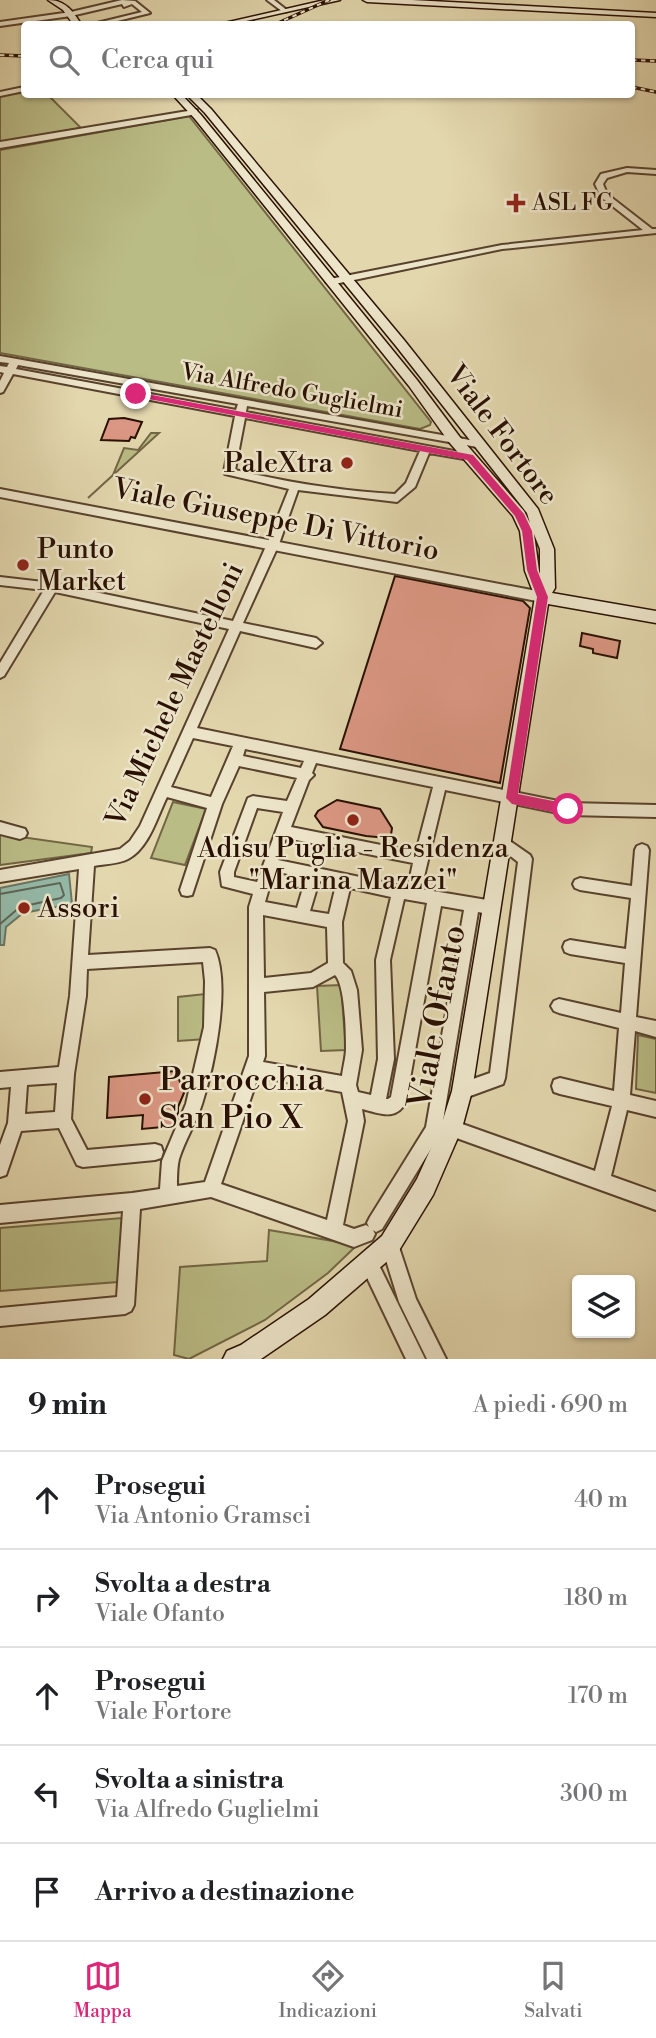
<!DOCTYPE html>
<html lang="it">
<head>
<meta charset="utf-8">
<style>
  body { margin:0; font-family:"Libre Bodoni",serif; background:#f2f2f2; color:#202124 }
  .controls { position:absolute; right:21px; bottom:21px; display:grid; overflow:hidden; border-radius:7px; box-shadow:0 2px 5px #0004 }
  .controls button { width:63px; height:63px; display:grid; place-items:center; padding:0; border:0; border-bottom:2px solid #e0e0e0; background:#fff; color:#202124; font:35px sans-serif }
  .stop { position:absolute; width:21px; height:21px; margin:-16px; border:5px solid #db2777; border-radius:50%; background:#fff }
  .stop.end { background:#db2777; border-color:#fff; box-shadow:0 2px 7px #0008 }
  .list { margin:0; padding:0; list-style:none }
  h2 { display:flex; justify-content:space-between; align-items:center; height:91px; margin:0; padding:0 28px; font-size:30px }
  h2 small { font-size:23px; font-weight:400; color:#757577 }
  .list li { display:grid; grid-template-columns:46px 1fr auto; gap:21px; align-items:center; box-sizing:border-box; height:98px; padding:0 28px; border-top:2px solid #e0e0e0 }
  .list b { display:block; font-size:26px; white-space:nowrap }
  .list p { margin:0; font-size:23px; white-space:nowrap; color:#757577 }
  .list em { font-size:23px; font-style:normal; color:#757577 }
  .icon { flex:none; width:38px; height:38px; fill:none; stroke:currentColor; stroke-width:2; stroke-linecap:round; stroke-linejoin:round }
  .map { position:relative; flex:none; width:656px; height:1359px; overflow:hidden }
  .search { position:absolute; background:#fff; box-shadow:0 2px 5px #0004; left:21px; right:21px; top:21px; height:77px; display:flex; align-items:center; gap:18px; box-sizing:border-box; padding:0 24px; border-radius:7px; color:#757577; font-size:26px }
  .sheet { height:581px; background:#fff }
  nav { display:flex; justify-content:space-around; align-items:center; box-sizing:border-box; height:98px; border-top:2px solid #e0e0e0; background:#fff; font-size:19px; color:#757577 }
  nav a { display:grid; justify-items:center; gap:4px }
  nav .on { color:#db2777 }
  .map>svg:first-child { display:block }
  .green { fill:#babc86; stroke:#726644; stroke-width:2 }
  .water { fill:#95baa9; stroke:#6a7666; stroke-width:2 }
  .lines { fill:none; stroke-linecap:round; stroke-linejoin:round }
  .shore { stroke:#5f6556; stroke-width:2 }
  .building { fill:#db9783; stroke:#291002; stroke-width:2 }
  .minor-casing { stroke:#58422d; stroke-width:4 }
  .tertiary-casing { stroke:#58422d; stroke-width:4 }
  .secondary-casing { stroke:#291002; stroke-width:3 }
  .minor { fill:#ede5ca; fill-rule:evenodd }
  .tertiary { fill:#ede5ca; fill-rule:evenodd }
  .secondary { fill:#ede5ca; fill-rule:evenodd }
  .rail-casing { stroke:#291002; stroke-width:3.5 }
  .rail { stroke:#ede5ca; stroke-width:2; stroke-dasharray:4.5; stroke-linecap:butt }
  .route { fill:#db2777 }
  .poi-dot { fill:#8f2418; stroke:#ede5ca; stroke-width:2.5 }
  .labels { text-anchor:middle; dominant-baseline:central; stroke-width:5; stroke-linejoin:round; paint-order:stroke }
  .far-poi-label { font-size:23px; fill:#291002; stroke:#ede5ca; text-anchor:start }
  .far-street-label { font-size:23px; fill:#291002; stroke:#ede5ca }
  .street-label { font-size:28px; fill:#291002; stroke:#ede5ca }
  .poi-label { font-size:28px; fill:#291002; stroke:#ede5ca; text-anchor:start }
  .near-street-label { font-size:33px; fill:#291002; stroke:#ede5ca }
  .near-poi-label { font-size:33px; fill:#291002; stroke:#ede5ca; text-anchor:start }
</style>
</head>
<body>
<div class="map">
<svg width="656" height="1359" viewBox="0 0 656 1359">
  <rect width="100%" height="100%" fill="#e3d7ae"/>
  <filter id="stains"><feTurbulence type="fractalNoise" baseFrequency=".00286" numOctaves="4"/><feColorMatrix values="0 0 0 0 .2 0 0 0 0 .09 0 0 0 0 .02 0 0 0 .5 -.17"/></filter>
  <radialGradient id="worn" r=".72"><stop offset=".6" stop-color="#630" stop-opacity="0"/><stop offset="1" stop-color="#630" stop-opacity=".3"/></radialGradient>
  <g class="green">
    <path d="M24 92V94L48 95 81 128 0 142V96Z"/>
    <path d="M189 116 431 422 430 425 420 429 0 353V150Z"/>
    <path d="M151 433H159L88 498 113 475 124 448 138 450Z"/>
    <path d="M173 802 206 809 185 865 151 858Z"/>
    <path d="M0 834 92 847 91 853 0 865Z"/>
    <path d="M341 985 346 1050 321 1051 317 986Z"/>
    <path d="M205 994 206 1039 178 1041V997Z"/>
    <path d="M638 1035 656 1039V1093L636 1089Z"/>
    <path d="M122 1218 118 1282 0 1291V1228Z"/>
    <path d="M269 1230 350 1244 354 1248 328 1273 265 1320 189 1359 174 1355 180 1267 267 1261Z"/>
  </g>
  <path class="water" d="M69 874 72 904 23 913 6 927 4 945H0V888Z"/>
  <g class="lines">
    <path class="shore" d="M0 894 60 883 64 895 61 898 20 907 0 924"/>
  </g>
  <g class="building">
    <path d="M124 418 142 422 135 438 131 437 129 441 101 440 109 419Z"/>
    <path d="M395 576 523 601 530 608 500 783 340 749Z"/>
    <path d="M582 633 620 641 617 658 593 653V649L580 646Z"/>
    <path d="M337 800 380 809 392 828 391 835 387 838 366 836 323 827 315 816 318 811Z"/>
    <path d="M176 1071 184 1093 178 1107V1117H173V1126L142 1129 143 1115 107 1118 109 1077Z"/>
  </g>
  <g class="lines">
    <g class="minor-casing">
      <g id="minor">
        <path d="M122 0 135 1 150 13 105 24H96L97 23 142 12 132 4 124 7 122 4 71 16 0 26V22L71 12Z"/>
        <path d="M267 0H274L288 11 283 12Z"/>
        <path d="M627 168 656 170V174L627 172 607 178 603 184 607 194 652 229H656V233L502 249 330 285 326 282 330 279 502 245 643 230 601 197 595 184 601 174Z"/>
        <path d="M0 356 481 442 482 444 477 447 247 406 246 412 470 454 475 457 470 460 429 453 415 487 397 502 298 490 279 544 243 623 316 638 322 643 316 648 240 631 197 728 568 803 656 805V817L568 815 445 790 421 889 493 901 498 903 500 908 498 913 493 915 478 912 443 1121 451 1120 595 1171 612 1106 560 1094 554 1092 552 1086 554 1080 560 1078 614 1091 619 1028 559 1013 554 1011 551 1006 554 1001 559 999 621 1013 625 963 570 954 565 952 563 947 565 942 570 940 626 949 631 898 580 890 575 888 573 884 575 880 580 878 632 886 635 850 637 846 642 844 647 846 649 850 636 1017 656 1021V1037L635 1031 630 1095 656 1101V1117L627 1110 611 1176 656 1192V1210L451 1136 437 1139 382 1229 376 1232 373 1230 375 1234 372 1240 354 1247 211 1197 140 1209 134 1305 131 1311 125 1314 0 1326V1308L117 1297 123 1211 0 1223V1205L132 1193 160 1189 162 1161 186 1104 204 1027 205 981 203 962 87 969 86 996 74 1074 71 1119 87 1150 155 1144 161 1146 163 1152 161 1158 155 1160 83 1167 77 1165 59 1128 21 1131 6 1175 0 1177V1145L8 1123 11 1087 0 1088V1072L59 1067 70 996 79 869 0 882V870L120 849 130 841 140 826 229 629 55 592 4 676 0 678V663L44 590 0 585V577L52 583 233 621 267 544 289 489 225 474 224 472 235 416 13 374 3 392 0 393V381L4 373 0 372V366L7 367 9 363 0 362ZM18 365 238 404 236 410 16 369ZM245 418 420 451 406 483 395 494C340 491 287 482 235 470ZM193 738 233 746 211 797 171 787ZM245 749 304 761 301 768 243 756ZM316 763 433 787 416 852 291 827 309 780 314 775 312 773ZM239 766 297 778 287 801 253 796 248 798 220 872 222 886 253 894 249 907V1056L205 1182 177 1186C177 1178 177 1167 179 1159 185 1140 196 1123 202 1104 214 1067 231 986 215 950L210 948 88 955 94 866C104 864 118 864 128 859 149 848 157 817 167 797L207 808 180 890 182 895 187 896 192 895 222 804ZM257 808 283 812 257 882 234 877V872ZM286 838 413 863 408 887 278 860ZM274 871 306 878 297 908 265 902ZM319 881 336 885 329 914 310 911ZM350 888 391 897 376 960 378 1059 371 1095 358 1092 356 1085 362 1050 357 990 351 971 343 963 342 922ZM404 899 427 903 391 1097 388 1099H386L394 1059 390 960ZM441 906 464 910 426 1127 370 1217 367 1223 369 1227 366 1225 354 1229 343 1225 364 1121 362 1109C379 1113 397 1122 406 1101ZM263 915 327 927 328 963 311 973 264 978ZM335 975C345 985 346 1031 346 1048 346 1057 343 1067 342 1076L263 1062 265 1056 264 992 313 987ZM258 1077 342 1092 348 1121 327 1220 221 1184ZM57 1083 55 1112 25 1114 27 1085Z"/>
        <path d="M0 822 25 829 27 833 25 837 20 839 0 834Z"/>
        <path d="M504 837 530 855 532 859 505 1078 503 1084 462 1099 456 1097 454 1091 456 1085 490 1073 518 862 499 847 497 843 499 839Z"/>
        <path d="M390 1235 396 1238 416 1299 446 1359H427L399 1302 381 1244 384 1238Z"/>
        <path d="M369 1254 375 1257 425 1359H406L360 1263 363 1257Z"/>
      </g>
    </g>
    <g class="tertiary-casing">
      <g id="tertiary">
        <path d="M24 87V91L0 96V92Z"/>
        <path d="M194 110H197V114L0 148V142Z"/>
        <path d="M0 489 542 592 549 597 542 602 0 497Z"/>
      </g>
    </g>
    <g class="secondary-casing">
      <g id="secondary">
        <path d="M48 0C65 0 73 11 81 24H73L63 10Z"/>
        <path d="M325 0H340L233 24H220Z"/>
        <path d="M363 0H412L656 13V17L367 2Z"/>
        <path d="M172 94H181L201 115 417 380 459 436 524 511 530 523 527 513 396 346 205 113 188 96 196 94 211 109 404 340 538 509 554 549 555 588 552 593 656 611V623L548 604 472 1091 462 1128 433 1195 398 1252 325 1315 261 1359H223L227 1351 241 1345 309 1299 382 1236 417 1179 441 1126 452 1091 535 597 525 571 520 531 513 516 449 442 409 386 195 119ZM534 534 540 549V574L539 571Z"/>
      </g>
    </g>
    <use href="#minor" class="minor"/>
    <use href="#tertiary" class="tertiary"/>
    <use href="#secondary" class="secondary"/>
    <g class="rail-casing">
      <g id="rail">
        <path d="M276 24 329 0"/>
        <path d="M0 55 24 56"/>
        <path d="M632 60 656 61"/>
        <path d="M632 87 656 92"/>
      </g>
    </g>
    <use href="#rail" class="rail"/>
  </g>
  <path class="route" d="M136 392 473 455 524 514 532 531 537 570 548 597 518 794 568 804 572 805V813L568 815 512 804 506 798 537 597 527 570 522 531 515 516 467 460 133 396 132 394Z"/>
  <g class="poi-dot">
    <path d="M512.5 192.5h7v7h7v7h-7v7h-7v-7h-7v-7h7z"/>
    <circle cx="347" cy="463" r="7"/>
    <circle cx="23" cy="565" r="7"/>
    <circle cx="353" cy="820" r="7"/>
    <circle cx="24" cy="908" r="7"/>
    <circle cx="145" cy="1099" r="7"/>
  </g>
  <g class="labels">
    <g class="far-poi-label">
      <text x="532" y="203">ASL FG</text>
    </g>
    <g class="far-street-label">
      <text transform="translate(292 391) rotate(10)">Via Alfredo Guglielmi</text>
    </g>
    <g class="street-label">
      <text transform="translate(502 435) rotate(53)">Viale Fortore</text>
      <text transform="translate(276 520) rotate(11)">Viale Giuseppe Di Vittorio</text>
      <text transform="translate(175 695) rotate(-65)">Via Michele Mastelloni</text>
    </g>
    <g class="poi-label">
      <text x="333" y="463" text-anchor="end">PaleXtra</text>
      <text x="37" y="549">Punto<tspan x="37" dy="32">Market</tspan></text>
      <text x="353" y="848" text-anchor="middle">Adisu Puglia - Residenza<tspan x="353" dy="32">"Marina Mazzei"</tspan></text>
      <text x="38" y="908">Assori</text>
    </g>
    <g class="near-street-label">
      <text transform="translate(438 1017) rotate(-79)">Viale Ofanto</text>
    </g>
    <g class="near-poi-label">
      <text x="159" y="1080">Parrocchia<tspan x="159" dy="38">San Pio X</tspan></text>
    </g>
  </g>
  <rect width="100%" height="100%" filter="url(#stains)"/>
  <rect width="100%" height="100%" fill="url(#worn)"/>
</svg>
<div class="controls">
<button><svg class="icon" aria-label="layers" viewBox="0 0 24 24"><path d="M12 4l9 5-9 5-9-5zM3 14l9 5 9-5"/></svg></button>
</div>
<div class="stop" style="left:568px;top:809px"></div>
<div class="stop end" style="left:136px;top:394px"></div>
<div class="search"><svg class="icon" aria-label="search" viewBox="0 0 24 24"><circle cx="10" cy="10" r="6"/><path d="M15 15l6 6"/></svg>Cerca qui</div>
</div>
<section class="sheet">
<h2>9 min<small>A piedi · 690 m</small></h2>
<ul class="list">
<li><svg class="icon" aria-label="ahead" viewBox="0 0 24 24"><path d="M12 20V5M6 11l6-6 6 6"/></svg><div><b>Prosegui</b><p>Via Antonio Gramsci</p></div><em>40 m</em></li>
<li><svg class="icon" aria-label="right" viewBox="0 0 24 24"><path d="M7 20v-9h11M14 6l5 5-5 5"/></svg><div><b>Svolta a destra</b><p>Viale Ofanto</p></div><em>180 m</em></li>
<li><svg class="icon" aria-label="ahead" viewBox="0 0 24 24"><path d="M12 20V5M6 11l6-6 6 6"/></svg><div><b>Prosegui</b><p>Viale Fortore</p></div><em>170 m</em></li>
<li><svg class="icon" aria-label="left" viewBox="0 0 24 24"><path d="M17 20v-9H6M10 6l-5 5 5 5"/></svg><div><b>Svolta a sinistra</b><p>Via Alfredo Guglielmi</p></div><em>300 m</em></li>
<li><svg class="icon" aria-label="arrive" viewBox="0 0 24 24"><path d="M6 21V4h12l-3 4 3 4H6"/></svg><div><b>Arrivo a destinazione</b></div></li>
</ul>
</section>
<nav>
<a class="on"><svg class="icon" aria-label="map" viewBox="0 0 24 24"><path d="M3 6l6-2 6 2 6-2v14l-6 2-6-2-6 2zM9 4v14M15 6v14"/></svg>Mappa</a>
<a><svg class="icon" aria-label="directions" viewBox="0 0 24 24"><path d="M12 3l9 9-9 9-9-9zM9 14v-3h6M13 9l2 2-2 2"/></svg>Indicazioni</a>
<a><svg class="icon" aria-label="saved" viewBox="0 0 24 24"><path d="M7 4h10v16l-5-4-5 4z"/></svg>Salvati</a>
</nav>
</body>
</html>
